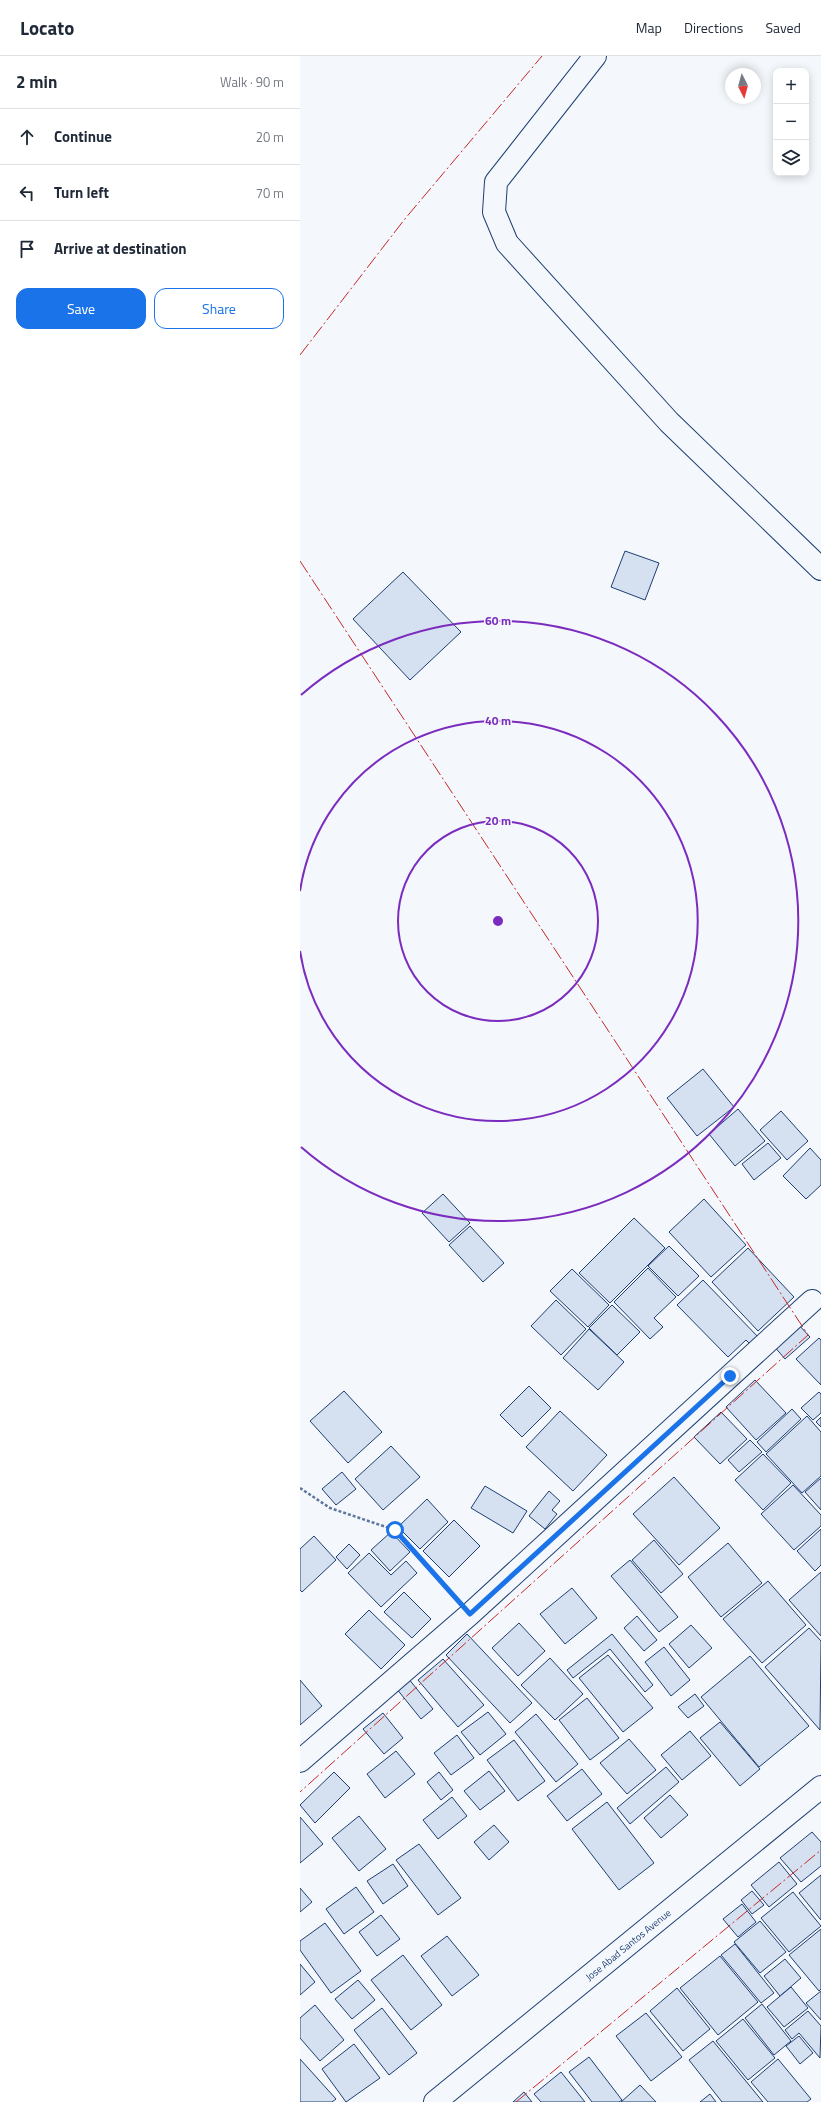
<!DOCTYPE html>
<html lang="en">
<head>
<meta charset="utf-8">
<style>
  body { margin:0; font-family:"Titillium Web",sans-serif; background:#f6f6f7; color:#1f2937 }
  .controls { position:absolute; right:12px; top:12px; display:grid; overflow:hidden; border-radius:8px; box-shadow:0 2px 10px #0003 }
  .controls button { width:36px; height:36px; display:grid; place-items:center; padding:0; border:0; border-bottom:1px solid #e0e1e3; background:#fff; color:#1f2937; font:20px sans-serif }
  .compass { position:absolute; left:425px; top:12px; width:36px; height:36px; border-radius:50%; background:#fff; box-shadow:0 2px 10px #0003; rotate:174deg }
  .stop { position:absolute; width:12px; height:12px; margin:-9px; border:3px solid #1a73e8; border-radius:50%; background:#fff }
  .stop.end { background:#1a73e8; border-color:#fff; box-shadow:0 1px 4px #0008 }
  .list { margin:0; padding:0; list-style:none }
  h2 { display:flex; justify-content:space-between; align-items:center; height:52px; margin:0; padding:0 16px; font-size:17px }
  h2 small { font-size:13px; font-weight:400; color:#747a83 }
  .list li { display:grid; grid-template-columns:26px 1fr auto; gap:12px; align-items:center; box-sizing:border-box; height:56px; padding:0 16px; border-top:1px solid #e0e1e3 }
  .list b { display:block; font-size:15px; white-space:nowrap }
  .list em { font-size:13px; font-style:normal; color:#747a83 }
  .actions { display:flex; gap:8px; padding:12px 16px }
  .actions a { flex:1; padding:9px 0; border:1px solid #1a73e8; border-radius:12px; text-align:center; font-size:14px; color:#1a73e8 }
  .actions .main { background:#1a73e8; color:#fff }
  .icon { flex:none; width:22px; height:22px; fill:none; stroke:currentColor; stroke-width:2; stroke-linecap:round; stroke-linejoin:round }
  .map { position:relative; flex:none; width:521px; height:2046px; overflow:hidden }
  header { display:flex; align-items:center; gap:24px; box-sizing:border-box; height:56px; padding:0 20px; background:#fff; border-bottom:1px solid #e0e1e3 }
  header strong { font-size:19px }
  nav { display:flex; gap:22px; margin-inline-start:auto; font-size:14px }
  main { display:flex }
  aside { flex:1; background:#fff }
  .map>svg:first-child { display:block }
  .building { fill:#d5e0f0; stroke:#1d3f73 }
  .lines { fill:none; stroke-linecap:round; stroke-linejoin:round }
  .minor-casing { stroke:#1d3f73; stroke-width:24 }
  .highway-casing { stroke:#1d3f73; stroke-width:24 }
  .path { stroke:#5e769c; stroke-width:2.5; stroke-dasharray:3 2; stroke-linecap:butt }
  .minor { stroke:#f4f7fb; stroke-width:22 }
  .highway { stroke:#f4f7fb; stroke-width:22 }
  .power { stroke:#c62828; stroke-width:1; stroke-dasharray:14 3 2 3; stroke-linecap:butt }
  .route { stroke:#1a73e8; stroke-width:5 }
  .ring { fill:none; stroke:#7b2cbf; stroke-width:2 }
  .labels { text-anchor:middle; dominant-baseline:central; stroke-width:3; stroke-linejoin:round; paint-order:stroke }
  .street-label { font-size:10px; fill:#1d3f73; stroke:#f4f7fb }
  .centre { fill:#7b2cbf; stroke:#f4f7fb; stroke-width:2 }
  .ring-label { font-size:12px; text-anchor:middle; font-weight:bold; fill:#7b2cbf; stroke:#f4f7fb; stroke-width:3; stroke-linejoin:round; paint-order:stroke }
</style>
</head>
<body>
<header>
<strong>Locato</strong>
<nav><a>Map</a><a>Directions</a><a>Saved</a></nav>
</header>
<main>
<aside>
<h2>2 min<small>Walk · 90 m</small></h2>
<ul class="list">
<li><svg class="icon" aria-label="ahead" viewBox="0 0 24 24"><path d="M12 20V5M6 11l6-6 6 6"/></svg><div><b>Continue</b></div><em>20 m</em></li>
<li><svg class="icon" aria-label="left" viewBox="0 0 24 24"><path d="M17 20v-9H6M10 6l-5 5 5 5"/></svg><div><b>Turn left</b></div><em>70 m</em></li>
<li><svg class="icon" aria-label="arrive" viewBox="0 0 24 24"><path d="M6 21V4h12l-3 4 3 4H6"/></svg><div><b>Arrive at destination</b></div></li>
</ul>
<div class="actions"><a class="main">Save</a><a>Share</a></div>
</aside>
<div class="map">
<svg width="521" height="2046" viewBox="0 0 521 2046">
  <rect width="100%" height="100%" fill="#f4f7fb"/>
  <g class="building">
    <path d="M325 495 359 507 345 544 311 531Z"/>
    <path d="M103 516 161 576 110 624 53 563Z"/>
    <path d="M403 1013 434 1051 397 1080 367 1042Z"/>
    <path d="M438 1053 465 1085 435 1110 409 1078Z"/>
    <path d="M481 1055 508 1085 487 1104 460 1074Z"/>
    <path d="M468 1087 481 1102 454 1124 442 1108Z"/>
    <path d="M510 1092 521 1104V1129L506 1143 483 1120Z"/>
    <path d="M143 1138 170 1167 149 1186 122 1157Z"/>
    <path d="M404 1143 446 1189 411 1221 369 1176Z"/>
    <path d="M334 1162 365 1192 310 1247 279 1217Z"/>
    <path d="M170 1170 204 1207 183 1226 149 1189Z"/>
    <path d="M369 1190 399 1220 378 1240 348 1210Z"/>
    <path d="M448 1192 494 1241 458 1275 412 1226Z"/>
    <path d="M348 1212 376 1241 354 1262 363 1271 350 1283 314 1246Z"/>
    <path d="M272 1213 309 1249 288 1271 250 1235Z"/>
    <path d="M403 1224 461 1284 453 1291 446 1284 428 1301 377 1249Z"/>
    <path d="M256 1244 286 1273 261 1299 231 1270Z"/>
    <path d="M312 1249 340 1276 317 1299 289 1272Z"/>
    <path d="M498 1268 510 1281 485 1303 473 1289Z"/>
    <path d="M289 1273 324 1306 298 1334 263 1302Z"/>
    <path d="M519 1282 521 1284V1329L496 1303Z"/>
    <path d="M455 1324 486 1357 456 1384 426 1351Z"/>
    <path d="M229 1330 251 1352 222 1381 200 1359Z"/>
    <path d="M44 1335 82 1376 48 1407 10 1365Z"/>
    <path d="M519 1336 521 1338V1357L513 1364 501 1352Z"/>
    <path d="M492 1353 501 1363 466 1396 457 1386Z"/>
    <path d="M260 1355 307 1399 273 1435 226 1391Z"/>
    <path d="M421 1356 447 1383 420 1408 394 1381Z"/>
    <path d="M507 1360 521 1376V1420L502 1437 466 1398Z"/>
    <path d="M521 1361V1371L516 1366Z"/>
    <path d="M450 1384 462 1396 439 1416 428 1404Z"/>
    <path d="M91 1390 120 1421 83 1454 55 1423Z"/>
    <path d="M463 1398 491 1427 463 1454 435 1424Z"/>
    <path d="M42 1416 56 1433 36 1449 22 1433Z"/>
    <path d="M374 1421 420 1472 379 1509 333 1458Z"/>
    <path d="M521 1422V1454L505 1436Z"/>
    <path d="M493 1429 521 1459V1470L494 1494 461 1458Z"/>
    <path d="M185 1430 227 1455 213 1477 171 1452Z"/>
    <path d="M249 1435 260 1445 252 1454 257 1458 245 1473 229 1460Z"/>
    <path d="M127 1443 148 1466 120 1493 98 1471Z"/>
    <path d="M154 1464 180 1490 149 1521 123 1495Z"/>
    <path d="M521 1473V1509L515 1515 497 1495Z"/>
    <path d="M91 1476 110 1496 90 1515 71 1494Z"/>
    <path d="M14 1480 36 1504 2 1536 0 1534V1493Z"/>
    <path d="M354 1484 383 1518 361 1537 332 1504Z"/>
    <path d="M428 1487 462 1527 421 1561 388 1521Z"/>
    <path d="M49 1488 60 1499 47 1513 36 1501Z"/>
    <path d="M69 1497 91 1519 106 1505 117 1517 81 1551 48 1517Z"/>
    <path d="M330 1504 378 1561 359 1576 311 1520Z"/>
    <path d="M521 1516V1580L489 1544Z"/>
    <path d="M468 1525 506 1569 462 1607 423 1563Z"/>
    <path d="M272 1532 297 1562 265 1588 240 1558Z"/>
    <path d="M104 1536 131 1563 112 1582 84 1556Z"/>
    <path d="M69 1554 105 1589 81 1613 45 1578Z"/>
    <path d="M337 1560 357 1584 344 1595 324 1572Z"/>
    <path d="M219 1567 245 1595 218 1620 192 1592Z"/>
    <path d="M391 1569 412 1592 389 1612 369 1588Z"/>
    <path d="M509 1572 521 1585 520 1674 465 1611Z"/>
    <path d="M167 1578 232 1647 210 1667 146 1599Z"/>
    <path d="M312 1578 353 1629 345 1636 310 1593 273 1622 267 1614Z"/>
    <path d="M364 1591 390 1624 371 1640 345 1606Z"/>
    <path d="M308 1599 353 1652 323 1676 279 1622Z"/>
    <path d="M450 1600 509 1670 459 1711 401 1641Z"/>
    <path d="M250 1602 283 1638 255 1664 221 1629Z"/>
    <path d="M143 1603 184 1649 158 1671 118 1624Z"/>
    <path d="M108 1622 133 1653 121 1663 96 1632Z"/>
    <path d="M0 1624 22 1650 0 1669Z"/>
    <path d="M395 1638 404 1650 388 1662 378 1651Z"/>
    <path d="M287 1642 319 1682 290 1704 259 1664Z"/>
    <path d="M188 1656 206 1678 180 1699 161 1676Z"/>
    <path d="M83 1657 103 1682 84 1698 63 1673Z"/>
    <path d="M236 1658 278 1708 256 1726 215 1676Z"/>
    <path d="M420 1666 460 1713 440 1730 400 1682Z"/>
    <path d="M390 1675 411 1700 382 1724 361 1699Z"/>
    <path d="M157 1679 174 1702 151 1719 134 1697Z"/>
    <path d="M329 1683 356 1714 327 1738 300 1707Z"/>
    <path d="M214 1684 245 1725 218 1745 187 1704Z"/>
    <path d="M96 1695 115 1718 85 1742 67 1718Z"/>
    <path d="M366 1711 379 1726 330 1768 317 1752Z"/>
    <path d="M282 1713 302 1738 267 1765 247 1740Z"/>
    <path d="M189 1715 205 1735 180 1754 164 1735Z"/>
    <path d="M34 1716 50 1732 15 1767 0 1749Z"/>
    <path d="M139 1716 153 1734 141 1744 127 1726Z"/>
    <path d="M370 1739 388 1759 361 1782 344 1762Z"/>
    <path d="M152 1741 167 1760 138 1783 123 1764Z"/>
    <path d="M307 1746 354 1807 319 1834 272 1773Z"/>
    <path d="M59 1760 86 1793 59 1815 32 1782Z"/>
    <path d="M0 1761 23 1788 0 1807Z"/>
    <path d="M194 1769 209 1786 189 1804 174 1786Z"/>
    <path d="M512 1776 521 1786V1810L501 1826 480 1802Z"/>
    <path d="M119 1788 161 1842 138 1859 96 1804Z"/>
    <path d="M479 1806 497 1828 469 1851 451 1829Z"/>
    <path d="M93 1808 108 1830 83 1848 67 1825Z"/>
    <path d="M521 1819V1864L499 1837Z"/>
    <path d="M56 1831 74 1856 44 1878 26 1853Z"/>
    <path d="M0 1832 12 1846 0 1856Z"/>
    <path d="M452 1835 464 1849 452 1858 441 1844Z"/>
    <path d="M493 1836 521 1870 489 1896 461 1862Z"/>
    <path d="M442 1848 456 1866 438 1881 423 1863Z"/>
    <path d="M81 1859 100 1883 77 1900 59 1876Z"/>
    <path d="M460 1865 486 1896 460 1917 434 1886Z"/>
    <path d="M25 1867 61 1915 31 1937 0 1894V1885Z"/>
    <path d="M521 1873V1933L519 1935 489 1899Z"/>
    <path d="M147 1880 179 1919 152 1940 121 1900Z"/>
    <path d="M435 1888 474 1937 461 1947 421 1899Z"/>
    <path d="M103 1899 142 1949 111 1974 71 1924Z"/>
    <path d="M420 1900 458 1946 418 1979 380 1932Z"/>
    <path d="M485 1903 501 1922 480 1940 464 1920Z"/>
    <path d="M0 1908 15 1926 0 1939Z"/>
    <path d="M58 1924 75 1944 52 1963 35 1943Z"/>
    <path d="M491 1931 508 1952 484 1971 467 1951Z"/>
    <path d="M377 1932 410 1973 383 1995 350 1955Z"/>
    <path d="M521 1935V1964L506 1947Z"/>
    <path d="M462 1948 491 1985 474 1999 445 1962Z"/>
    <path d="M15 1949 44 1984 20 2005 0 1982V1962Z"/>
    <path d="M82 1952 117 1997 89 2019 54 1974Z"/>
    <path d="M508 1955 521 1970 520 2002 499 1977 492 1983 485 1974Z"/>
    <path d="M346 1957 382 2001 351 2025 316 1980Z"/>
    <path d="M443 1963 475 2002 448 2024 416 1985Z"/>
    <path d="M499 1980 513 1997 500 2008 486 1990Z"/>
    <path d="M413 1985 463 2046H422L389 2004Z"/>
    <path d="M54 1988 80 2022 46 2046 22 2013Z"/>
    <path d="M289 2001 322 2044 319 2046H292L269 2016Z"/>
    <path d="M0 2003 36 2043 32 2046H0Z"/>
    <path d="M478 2003 511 2043 507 2046H468L451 2026Z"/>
    <path d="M261 2016 285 2046H241L234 2038Z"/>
    <path d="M340 2029 356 2046H321Z"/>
    <path d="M224 2036 232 2046H213Z"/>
    <path d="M410 2038 416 2046H400Z"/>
  </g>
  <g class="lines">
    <g class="minor-casing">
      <g id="minor">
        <path d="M295 0 196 126 194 156 207 187 369 366 521 513"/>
        <path d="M0 1705 170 1558 512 1245"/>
      </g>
    </g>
    <g class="highway-casing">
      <g id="highway">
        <path id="s1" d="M135 2046 521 1731"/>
      </g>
    </g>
    <path class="path" d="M0 1432 30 1452 95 1474 151 1537"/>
    <use href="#minor" class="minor"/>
    <use href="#highway" class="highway"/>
    <g class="power">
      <path d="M0 299 104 164 242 0"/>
      <path d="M0 505 508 1279 0 1736"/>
      <path d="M216 2046 521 1794"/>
    </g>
  </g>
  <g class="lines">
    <path class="route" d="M95 1474 170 1558 430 1320"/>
  </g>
  <g class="ring">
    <circle cx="198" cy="865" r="100"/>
    <path d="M0 835A200 200 0 1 1 0 895"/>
    <path d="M1 639A300 300 0 1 1 1 1091"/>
  </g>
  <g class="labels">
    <g class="street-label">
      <text stroke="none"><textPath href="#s1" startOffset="249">Jose Abad Santos Avenue</textPath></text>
    </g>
  </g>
  <circle cx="198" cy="865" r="6" class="centre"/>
  <g class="ring-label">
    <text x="198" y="569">60 m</text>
    <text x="198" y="669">40 m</text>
    <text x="198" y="769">20 m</text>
  </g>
</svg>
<div class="controls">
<button>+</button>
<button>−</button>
<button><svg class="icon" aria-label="layers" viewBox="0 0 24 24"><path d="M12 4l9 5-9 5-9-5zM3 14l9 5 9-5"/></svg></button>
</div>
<svg class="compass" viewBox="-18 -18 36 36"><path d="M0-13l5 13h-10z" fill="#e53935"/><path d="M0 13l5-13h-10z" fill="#747a83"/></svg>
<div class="stop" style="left:95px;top:1474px"></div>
<div class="stop end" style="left:430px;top:1320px"></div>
</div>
</main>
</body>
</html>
